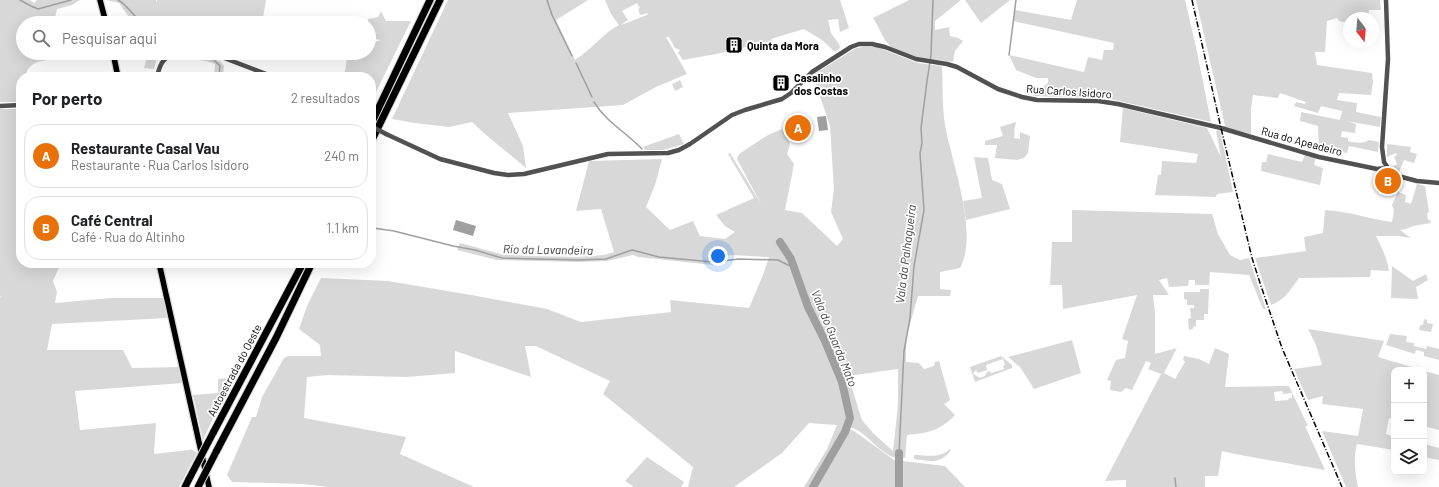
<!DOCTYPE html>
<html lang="pt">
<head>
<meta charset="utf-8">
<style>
  body { margin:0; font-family:Barlow,sans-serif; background:#f2f2f2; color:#202124 }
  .controls { position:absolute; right:12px; bottom:12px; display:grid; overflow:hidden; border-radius:8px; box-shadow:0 4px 16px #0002 }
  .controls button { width:36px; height:36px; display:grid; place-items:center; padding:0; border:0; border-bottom:1px solid #e0e0e0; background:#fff; color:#202124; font:20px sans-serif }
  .compass { position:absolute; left:1343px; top:12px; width:36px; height:36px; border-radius:50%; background:#fff; box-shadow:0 4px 16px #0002; rotate:164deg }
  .you { position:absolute; left:718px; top:256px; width:14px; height:14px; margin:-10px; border:3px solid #fff; border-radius:50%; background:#1a73e8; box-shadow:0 0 0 6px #1a73e833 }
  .badge { display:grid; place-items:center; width:26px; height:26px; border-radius:50%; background:#000; color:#fff; font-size:13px; font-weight:700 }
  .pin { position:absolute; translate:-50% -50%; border:2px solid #fff; box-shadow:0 1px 4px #0006 }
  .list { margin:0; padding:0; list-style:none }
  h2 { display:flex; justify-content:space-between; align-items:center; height:52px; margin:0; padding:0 16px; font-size:17px }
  h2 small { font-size:13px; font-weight:400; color:#757577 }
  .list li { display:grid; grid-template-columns:26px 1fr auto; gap:12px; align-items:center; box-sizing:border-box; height:64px; margin:0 8px 8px; padding:0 8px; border:1px solid #e0e0e0; border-radius:16px }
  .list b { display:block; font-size:15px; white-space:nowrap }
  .list p { margin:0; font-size:13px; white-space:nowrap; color:#757577 }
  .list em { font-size:13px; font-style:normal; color:#757577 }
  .icon { flex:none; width:22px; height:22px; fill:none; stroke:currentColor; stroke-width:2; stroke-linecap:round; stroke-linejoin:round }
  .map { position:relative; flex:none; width:1439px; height:487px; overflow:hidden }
  .search { position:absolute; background:#fff; box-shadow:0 4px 16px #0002; left:16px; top:16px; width:360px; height:44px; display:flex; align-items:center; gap:10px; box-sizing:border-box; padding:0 14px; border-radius:22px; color:#757577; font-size:15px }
  .panel { position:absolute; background:#fff; box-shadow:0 4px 16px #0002; left:16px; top:72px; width:360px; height:196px; border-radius:16px }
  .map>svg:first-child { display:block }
  .green { fill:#d8d8d8; fill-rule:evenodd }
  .water { fill:#9f9f9f }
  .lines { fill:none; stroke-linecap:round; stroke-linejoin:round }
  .stream { stroke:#9f9f9f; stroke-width:1.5 }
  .river { stroke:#9f9f9f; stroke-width:8 }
  .primary-casing { stroke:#dbdbdb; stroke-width:8 }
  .motorway-casing { stroke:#dbdbdb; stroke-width:9 }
  .tertiary { stroke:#515151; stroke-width:4.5 }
  .primary { stroke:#000; stroke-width:5.5 }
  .motorway { stroke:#000; stroke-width:7 }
  .rail { stroke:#000; stroke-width:1.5; stroke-dasharray:6 2 1 2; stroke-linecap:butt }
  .motorway-bridge-casing { stroke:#dbdbdb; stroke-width:9; stroke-linecap:butt }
  .tertiary-bridge { stroke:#515151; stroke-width:4.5 }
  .motorway-bridge { stroke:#000; stroke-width:7 }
  .labels { text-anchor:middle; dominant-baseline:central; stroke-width:3.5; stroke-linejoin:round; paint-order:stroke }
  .poi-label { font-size:11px; font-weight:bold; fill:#000; stroke:#fff; text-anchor:start }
  .street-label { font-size:11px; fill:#000; stroke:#fff }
  .water-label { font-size:12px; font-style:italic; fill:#404040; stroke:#fff }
</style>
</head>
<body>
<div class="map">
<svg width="1439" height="487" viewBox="0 0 1439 487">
  <rect width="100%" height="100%" fill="#fff"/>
  <g class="green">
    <path d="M0 0H30L34 3 37 0H80L72 5 57 9 54 23H23V53H47L45 61C36 60 25 68 26 77H21V102H0Z"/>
    <path d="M106 0H156V3L157 0H266L262 23H246L237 20 228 23H133L119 3Z"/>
    <path d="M448 0H588L556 20 575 60C591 50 602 34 619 25L611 14 605 0H840L849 28 840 32 838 19 828 20 831 33 839 44 840 48 835 52 822 40 804 29 771 39 773 41H772L716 54 683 60 678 53 680 50 675 48 669 37H666L687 74 656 87 623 105 508 113 523 146 526 168C508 152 489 139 472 122L449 127 415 123 392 119ZM637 3 640 8 638 9 640 15 648 13 647 15 621 25 628 20 622 11Z"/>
    <path d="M909 0H961L935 21V30L949 27 950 36 958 38 963 41 955 51 953 62C936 59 901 57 889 45 883 39 878 25 873 18Z"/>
    <path d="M965 0H1010L981 23Z"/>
    <path d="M1077 0H1185L1196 47 1211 122 1110 99 1033 96 1048 83V78H1036L1016 70 1009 55 1084 72 1088 57 1102 60 1104 50H1113L1114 43 1013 21 1015 10 1071 20Z"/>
    <path d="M1196 0H1380L1381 10H1369L1368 18H1361V15H1353L1352 18H1349V23L1339 21 1337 18 1327 21 1325 52H1315L1317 65 1372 73 1373 82 1371 95 1339 93 1337 100 1357 103 1356 112 1381 117 1380 127 1346 121 1356 124 1355 133 1342 131 1341 137 1348 138V141C1355 143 1363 144 1369 140L1379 142 1378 152 1349 146 1347 153 1319 148 1318 126 1300 121 1301 112 1340 120 1342 111 1321 106 1318 113 1294 106 1296 102 1305 104 1306 102 1280 93 1278 98 1253 95 1251 109V134L1222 127 1225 126Z"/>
    <path d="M381 11 386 21H411L371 102V77H341L345 71 347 57 355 53H369V44L381 40 369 38 368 19 378 17Z"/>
    <path d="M863 47H877L918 63 940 66 942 67C943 87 942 106 945 125 952 164 979 233 960 268L940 272V289L951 290 950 296H918L906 338V362L919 363 924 369 934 366 935 362 939 361 950 400 944 404 955 415C940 431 928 433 907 435L905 458H902L901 459C883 457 871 438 857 430 853 427 846 427 842 426L854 431 894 460 945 466 965 487H804L827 449 837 425 809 423 782 453 734 487H688L693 467 603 394 610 381 536 346H525L531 377 455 351V373L407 377 327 375 307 377 304 418 406 437 400 454 474 487H328L303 484 232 482 227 475 252 417H256L262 397 284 358 288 356H321L320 345 299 329 307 306 321 278 388 281 477 296 547 309 581 322 671 312 670 300 749 308 763 275 769 257 731 255 713 259V265L638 257 633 255 607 261 580 262 497 260 457 250 460 243 501 254 529 256 578 257 604 255 614 252 601 209 576 211 589 161 662 159 655 185 646 207 670 230 693 221 700 236 725 239 735 232 725 226 716 215 754 198 728 154 730 153 761 204 737 159 739 154 768 135 782 129 790 144 787 154 794 164 785 210 802 213 837 246 843 239 831 212 834 189 830 126 813 75 856 48ZM898 369V404L893 451 873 433 862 420 848 376Z"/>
    <path d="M148 53H158L154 69 144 68Z"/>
    <path d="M193 55 220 61 224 66 223 77H216L214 75 215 64 206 61 193 59Z"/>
    <path d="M680 80 683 87 675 91 672 84Z"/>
    <path d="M1123 108 1207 128 1221 157 1216 131 1220 130 1233 192 1217 194 1216 197 1155 195 1158 175H1161L1162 161 1196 163 1198 154 1120 142Z"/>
    <path d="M0 109H21V263H61L53 281 57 292 55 303 111 298H163L168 318 52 324 47 350H123L132 368 180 367 183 383 75 391 80 430 156 423 154 454 189 450 191 449 197 453 179 487H0V298L3 295 0 297Z"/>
    <path d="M1016 122 1014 133H1015L1014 138 1020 139V132L1030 136 1028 153 1024 158 1017 160 995 158 997 145H985V141L1003 136 1000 127Z"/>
    <path d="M679 134 684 144 664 150H645L643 147Z"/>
    <path d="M1387 144 1411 147 1410 152 1417 154 1414 163 1404 160 1399 172 1392 167 1397 164 1394 157 1397 155 1396 153 1387 157Z"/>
    <path d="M1268 154 1302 162 1305 154 1316 157 1314 165 1323 168 1320 185 1261 171 1262 162H1266Z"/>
    <path d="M974 157 988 158 992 180 1002 184 1010 209 966 220 963 201 982 198Z"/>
    <path d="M1417 184 1425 186 1429 212 1427 213 1428 220H1430L1431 223 1413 226 1406 229 1400 230 1411 238 1399 236H1376C1382 248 1387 258 1389 271L1371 270 1370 277 1299 278C1290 290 1285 300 1271 305L1255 258 1306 251 1304 237 1323 233 1325 210C1348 211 1369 219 1392 222L1394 210 1392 205 1398 192 1406 195 1405 202 1411 204Z"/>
    <path d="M1072 210 1212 214 1218 234 1230 255 1240 260 1249 258 1266 309H1263L1249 275 1210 272 1209 285H1195V280H1189L1188 286 1169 287 1167 278 1159 280 1169 295H1153L1155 313V354L1177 348 1164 373 1175 379 1185 362 1183 359 1184 356 1199 359 1209 364 1215 348 1229 354 1225 387 1289 386 1308 426H1305L1325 470 1240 455 1222 451 1218 476H1205V487H1126V480L1105 481 1161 374 1148 369 1151 363 1146 361 1132 390 1126 388 1121 392 1110 390 1111 381 1107 380 1116 360 1125 358 1128 341 1122 339 1137 295 1063 309 1062 285H1050L1052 242H1072ZM1282 391 1283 394 1292 393V398H1289L1288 400 1275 401 1274 392Z"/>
    <path d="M1392 266 1413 281 1426 274 1428 280 1416 287 1418 299 1391 298Z"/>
    <path d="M1200 289H1209L1208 314H1204V320H1196V326L1193 327V329L1189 330 1188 319 1191 318 1190 308H1194V305H1187V300L1184 299V292H1200Z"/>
    <path d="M1424 319 1427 320V323L1433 324 1431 332 1419 330 1420 325H1423Z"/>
    <path d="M1308 329 1384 341 1378 357 1422 370H1394V419L1389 418 1386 434 1394 437V450L1357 444C1353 458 1355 472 1358 487H1346L1322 431 1358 436 1363 409 1322 404 1323 396 1308 400 1294 369 1322 365 1316 345Z"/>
    <path d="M253 333 210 425 203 440 193 395 218 393V379L227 378Z"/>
    <path d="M1390 334 1407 336 1406 342 1414 343V346L1426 349 1427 346 1439 349V360L1424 356V352L1416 350 1415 354 1386 345Z"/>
    <path d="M1072 340 1081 373 1034 389 1020 367 1008 357Z"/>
    <path d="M1001 356 1012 365V368L975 382 970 367ZM1003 359 1005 365 1003 366 1004 369 991 373 990 371 987 372 985 376 980 378 973 374 976 370 978 373 987 370 986 365Z"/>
    <path d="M1424 371 1439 375V430L1424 426Z"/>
    <path d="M1424 444 1439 448V460L1424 457Z"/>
    <path d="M950 449 951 450C940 465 931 461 914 459V455C928 455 939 459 950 449Z"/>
    <path d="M647 457 684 482 681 487H634L625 481Z"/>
  </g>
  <g class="water">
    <path d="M826 116 828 130 819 131 817 117Z"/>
    <path d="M456 220 476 226 473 236 453 230Z"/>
  </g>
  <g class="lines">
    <g class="stream">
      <path d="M20 0 31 6 38 9 71 0"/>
      <path d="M118 0C129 6 133 18 145 23"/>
      <path d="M547 0 552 15 572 56"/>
      <path d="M1009 55 1016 0"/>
      <path d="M190 56 214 60 220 66 219 77"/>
      <path d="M576 63 592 97"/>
      <path d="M594 102C606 122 627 133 642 149"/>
      <path d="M373 228 394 231 453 246 475 250 502 258 579 260 606 259 632 250 659 257 713 262 739 259 778 260 794 268"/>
      <path d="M899 453 904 351 910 318 914 266 924 210 920 153 922 143 921 128 927 81 931 55 933 0"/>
      <path d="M1175 478 1176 487"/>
    </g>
    <g class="river">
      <path d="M780 242 791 259 808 307 825 341 842 382 850 418 845 432 813 487"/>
      <path d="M899 453V487"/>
    </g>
    <g class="primary-casing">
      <g id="primary">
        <path d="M100 0 106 23"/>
        <path d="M113 53 118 77"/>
        <path d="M159 263 209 487"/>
      </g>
    </g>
    <g class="motorway-casing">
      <g id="motorway">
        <path d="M371 124 430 0"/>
        <path d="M371 142 440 0"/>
        <path d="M213 433 303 263"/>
        <path d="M216 452 276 338 312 263"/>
        <path d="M185 487 189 479"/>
      </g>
    </g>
    <g class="tertiary">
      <path d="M1386 0 1388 59 1382 147 1384 162 1390 171 1398 176 1417 181 1439 183"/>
      <path d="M203 53 219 56 274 77"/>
      <path d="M157 77C160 63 164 55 180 53"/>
      <path d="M0 106 21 105"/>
      <path d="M386 134 440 159 494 173 508 175 524 174 608 154 668 153 679 150 690 144 732 115 745 110 782 99 791 93 812 72 851 47 859 44H872L885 47 916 59 947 64 957 67 998 89 1022 97 1037 100 1098 101 1118 104 1221 128 1319 157 1377 169 1387 168"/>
    </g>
    <use href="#primary" class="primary"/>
    <use href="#motorway" class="motorway"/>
    <path class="rail" d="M1192 0 1221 128 1252 258 1260 283 1282 348 1342 487"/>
    <g class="motorway-bridge-casing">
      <g id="motorway-bridge">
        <path d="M189 479 213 433"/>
        <path d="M198 487 216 452"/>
      </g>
    </g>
    <path class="tertiary-bridge" d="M371 126 386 134"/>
    <use href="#motorway-bridge" class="motorway-bridge"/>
  </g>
  <defs>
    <g id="building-square" transform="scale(0.9)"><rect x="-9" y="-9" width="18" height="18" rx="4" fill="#000" stroke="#fff"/><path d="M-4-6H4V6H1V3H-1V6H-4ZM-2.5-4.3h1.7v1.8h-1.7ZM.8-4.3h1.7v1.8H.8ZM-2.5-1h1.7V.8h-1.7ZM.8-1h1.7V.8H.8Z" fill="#fff"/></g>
  </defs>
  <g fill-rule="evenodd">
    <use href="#building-square" x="734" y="45"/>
    <use href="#building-square" x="781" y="83"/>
  </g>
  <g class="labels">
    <g class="poi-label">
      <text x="747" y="45">Quinta da Mora</text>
      <text x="794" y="77">Casalinho<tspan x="794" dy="13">dos Costas</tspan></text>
    </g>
    <g class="street-label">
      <text transform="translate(1069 91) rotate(4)">Rua Carlos Isidoro</text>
      <text transform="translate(1302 141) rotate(15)">Rua do Apeadeiro</text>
      <text transform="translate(234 370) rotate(-62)">Autoestrada do Oeste</text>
    </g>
    <g class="water-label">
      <text transform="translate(548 249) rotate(1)">Rio da Lavandeira</text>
      <text transform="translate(905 254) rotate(-83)">Vala da Palhagueira</text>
      <text transform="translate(835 338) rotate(68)">Vala do Guarda Mato</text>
    </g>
  </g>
</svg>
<div class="controls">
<button>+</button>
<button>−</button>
<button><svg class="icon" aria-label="layers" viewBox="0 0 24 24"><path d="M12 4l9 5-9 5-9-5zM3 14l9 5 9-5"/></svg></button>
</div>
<svg class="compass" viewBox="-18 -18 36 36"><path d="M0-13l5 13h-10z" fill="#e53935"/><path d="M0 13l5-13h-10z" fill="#757577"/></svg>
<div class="you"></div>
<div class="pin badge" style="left:798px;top:128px;background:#e8710a">A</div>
<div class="pin badge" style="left:1388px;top:181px;background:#e8710a">B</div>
<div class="search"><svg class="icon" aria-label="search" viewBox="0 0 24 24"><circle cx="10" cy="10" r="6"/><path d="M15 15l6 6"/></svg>Pesquisar aqui</div>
<section class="panel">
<h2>Por perto<small>2 resultados</small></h2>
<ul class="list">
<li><span class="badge" style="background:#e8710a">A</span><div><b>Restaurante Casal Vau</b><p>Restaurante · Rua Carlos Isidoro</p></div><em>240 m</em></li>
<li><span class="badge" style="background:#e8710a">B</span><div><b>Café Central</b><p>Café · Rua do Altinho</p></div><em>1.1 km</em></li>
</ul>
</section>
</div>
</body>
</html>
